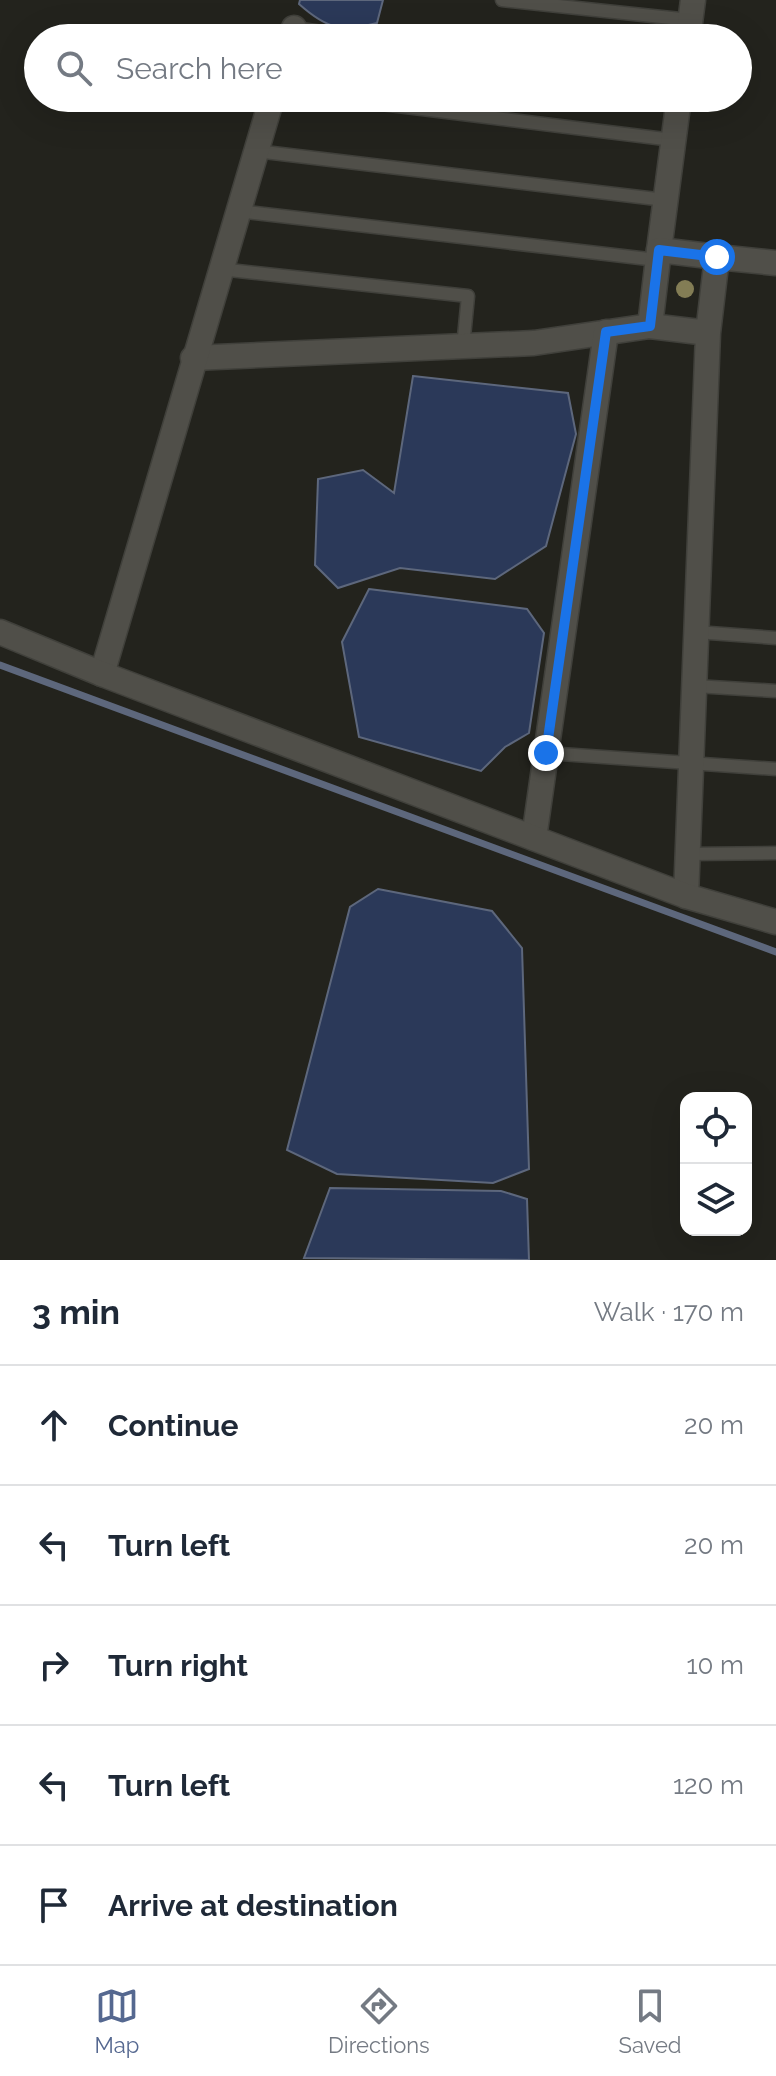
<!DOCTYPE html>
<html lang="en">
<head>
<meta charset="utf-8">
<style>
  body { margin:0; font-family:Raleway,sans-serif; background:#f6f6f7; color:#1f2937 }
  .controls { position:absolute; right:24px; bottom:24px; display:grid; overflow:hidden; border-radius:16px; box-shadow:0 8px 32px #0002 }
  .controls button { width:72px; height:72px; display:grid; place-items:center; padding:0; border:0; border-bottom:2px solid #e0e1e3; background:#fff; color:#1f2937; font:40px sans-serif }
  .stop { position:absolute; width:24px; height:24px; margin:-18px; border:6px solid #1a73e8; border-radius:50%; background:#fff }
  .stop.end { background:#1a73e8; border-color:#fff; box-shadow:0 2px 8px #0008 }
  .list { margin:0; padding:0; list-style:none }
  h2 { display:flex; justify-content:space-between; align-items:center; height:104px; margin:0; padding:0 32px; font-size:34px }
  h2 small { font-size:26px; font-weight:400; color:#747a83 }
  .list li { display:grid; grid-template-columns:52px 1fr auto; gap:24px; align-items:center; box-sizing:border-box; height:120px; padding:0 32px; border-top:2px solid #e0e1e3 }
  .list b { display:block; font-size:30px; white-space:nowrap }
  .list em { font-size:26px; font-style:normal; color:#747a83 }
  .icon { flex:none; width:44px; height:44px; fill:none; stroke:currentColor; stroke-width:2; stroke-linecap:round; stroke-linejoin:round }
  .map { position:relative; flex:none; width:776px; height:1260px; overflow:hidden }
  .search { position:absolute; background:#fff; box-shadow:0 8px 32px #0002; left:24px; right:24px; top:24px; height:88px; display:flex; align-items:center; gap:20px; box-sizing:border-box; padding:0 28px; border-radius:44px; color:#747a83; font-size:30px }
  .sheet { height:704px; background:#fff }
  nav { display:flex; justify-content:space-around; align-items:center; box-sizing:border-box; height:112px; border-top:2px solid #e0e1e3; background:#fff; font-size:22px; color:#747a83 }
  nav a { display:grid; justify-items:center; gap:4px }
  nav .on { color:#556890 }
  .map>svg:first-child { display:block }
  .water { fill:#2b3959; stroke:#5d677c; stroke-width:2 }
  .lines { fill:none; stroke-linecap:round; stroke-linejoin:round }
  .stream { stroke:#5d677c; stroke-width:7 }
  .lane-casing { stroke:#40403b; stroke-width:15 }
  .street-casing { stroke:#40403b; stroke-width:27 }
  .secondary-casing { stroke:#40403b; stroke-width:27 }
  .lane { stroke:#504f49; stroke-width:12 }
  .street { stroke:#504f49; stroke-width:24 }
  .secondary { stroke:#504f49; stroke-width:24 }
  .tree { fill:#837d55 }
  .route { stroke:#1a73e8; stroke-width:10 }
</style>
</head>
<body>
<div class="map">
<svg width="776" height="1260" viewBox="0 0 776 1260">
  <rect width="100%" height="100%" fill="#23231d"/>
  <g class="water">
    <path d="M300 0H383L377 23C341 32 327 29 299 4Z"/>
    <path d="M413 376 568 393 576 434 546 546 495 579 400 568 338 588 315 565 318 479 363 470 394 493Z"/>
    <path d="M369 589 527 609 544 633 529 733 505 747 481 771 359 737 342 642Z"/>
    <path d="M378 889 492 911 522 948 529 1169 493 1183 337 1174 287 1150 350 907Z"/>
    <path d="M330 1188 501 1191 527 1199 529 1260 304 1258Z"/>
  </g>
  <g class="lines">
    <path class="stream" d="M0 665 776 952"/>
    <g class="lane-casing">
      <g id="lane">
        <path d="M502 0 690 20"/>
        <path d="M294 28 363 38"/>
        <path d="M333 98 673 140"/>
        <path d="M256 151 665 200"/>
        <path d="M238 211 657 260"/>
        <path d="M220 269 468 296 463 347"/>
        <path d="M696 632 776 638"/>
        <path d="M695 686 776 691"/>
        <path d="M546 753 776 769"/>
        <path d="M688 854 776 853"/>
      </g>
    </g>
    <g class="street-casing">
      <g id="street">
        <path d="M291 38 294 28"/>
        <path d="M688 38 693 0"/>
        <path d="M659 250 679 98"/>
        <path d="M717 257 776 263"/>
        <path d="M193 358 534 343 650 326"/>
        <path d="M102 674 272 98"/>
        <path d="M534 838 606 332"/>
        <path d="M686 896 708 333 717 257 659 250 650 326 708 333"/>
      </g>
    </g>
    <g class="secondary-casing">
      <path id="secondary" d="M0 632 102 674 686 896 776 922"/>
    </g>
    <use href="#lane" class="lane"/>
    <use href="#street" class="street"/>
    <use href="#secondary" class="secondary"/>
  </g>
  <circle class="tree" cx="685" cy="289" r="9"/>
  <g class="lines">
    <path class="route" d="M546 753 606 332 650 326 659 250 717 257"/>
  </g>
</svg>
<div class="controls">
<button><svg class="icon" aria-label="locate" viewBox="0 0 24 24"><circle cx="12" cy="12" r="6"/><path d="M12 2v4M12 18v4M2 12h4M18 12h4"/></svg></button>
<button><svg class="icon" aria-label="layers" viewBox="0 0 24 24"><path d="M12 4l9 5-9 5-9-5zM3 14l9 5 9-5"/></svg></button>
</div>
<div class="stop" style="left:717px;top:257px"></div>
<div class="stop end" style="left:546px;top:753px"></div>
<div class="search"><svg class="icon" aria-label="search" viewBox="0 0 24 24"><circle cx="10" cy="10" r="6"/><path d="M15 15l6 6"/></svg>Search here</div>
</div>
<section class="sheet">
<h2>3 min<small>Walk · 170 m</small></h2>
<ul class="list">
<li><svg class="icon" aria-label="ahead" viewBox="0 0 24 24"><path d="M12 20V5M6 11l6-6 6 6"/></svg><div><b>Continue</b></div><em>20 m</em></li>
<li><svg class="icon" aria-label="left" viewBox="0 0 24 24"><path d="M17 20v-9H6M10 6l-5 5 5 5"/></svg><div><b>Turn left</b></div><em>20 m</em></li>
<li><svg class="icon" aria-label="right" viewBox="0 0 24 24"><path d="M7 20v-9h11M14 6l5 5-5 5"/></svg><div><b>Turn right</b></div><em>10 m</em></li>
<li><svg class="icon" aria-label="left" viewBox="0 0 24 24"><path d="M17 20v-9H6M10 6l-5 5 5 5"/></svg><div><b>Turn left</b></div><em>120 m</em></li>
<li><svg class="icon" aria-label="arrive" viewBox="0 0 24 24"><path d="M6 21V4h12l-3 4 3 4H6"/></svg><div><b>Arrive at destination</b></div></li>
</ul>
</section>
<nav>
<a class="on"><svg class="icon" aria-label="map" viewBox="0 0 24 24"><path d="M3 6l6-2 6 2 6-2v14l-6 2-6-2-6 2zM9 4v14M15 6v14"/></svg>Map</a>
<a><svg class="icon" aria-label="directions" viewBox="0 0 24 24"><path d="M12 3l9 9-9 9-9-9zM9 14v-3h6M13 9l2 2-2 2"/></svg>Directions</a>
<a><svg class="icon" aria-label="saved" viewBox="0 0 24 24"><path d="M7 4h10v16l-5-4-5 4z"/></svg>Saved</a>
</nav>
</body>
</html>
